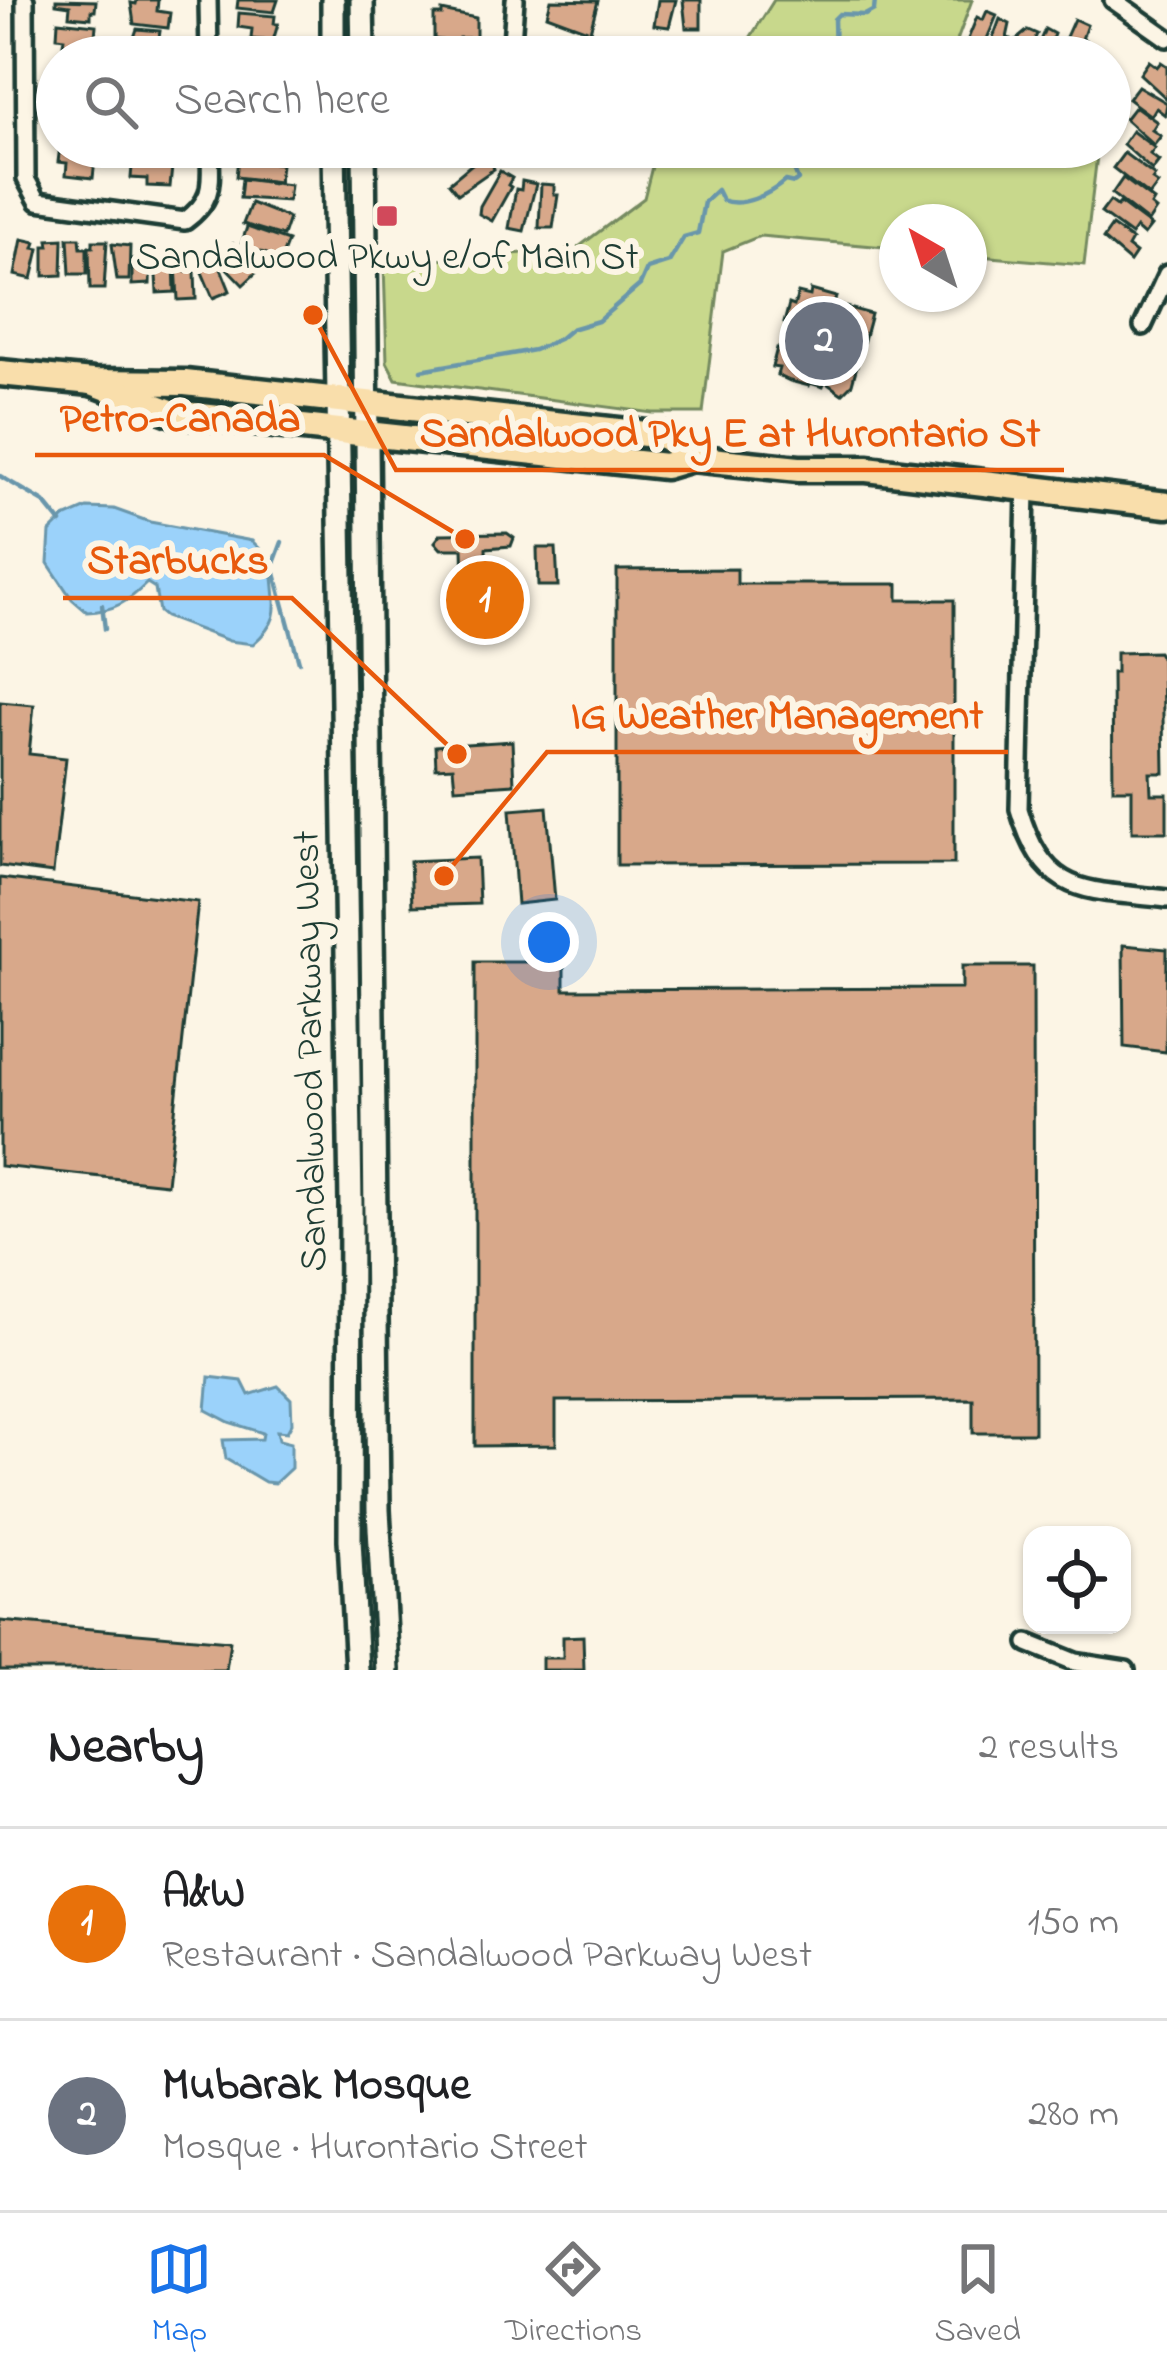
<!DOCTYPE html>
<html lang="en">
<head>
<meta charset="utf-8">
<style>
  body { margin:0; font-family:"Indie Flower",sans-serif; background:#f2f2f2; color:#202124 }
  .controls { position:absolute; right:36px; bottom:36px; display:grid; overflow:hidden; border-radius:24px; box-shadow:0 3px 9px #0004 }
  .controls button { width:108px; height:108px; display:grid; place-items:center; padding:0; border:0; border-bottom:3px solid #e0e0e0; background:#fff; color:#202124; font:60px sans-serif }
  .compass { position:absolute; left:879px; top:204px; width:108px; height:108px; border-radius:50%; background:#fff; box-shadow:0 3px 9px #0004; rotate:321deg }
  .you { position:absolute; left:549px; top:942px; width:42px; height:42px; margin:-30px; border:9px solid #fff; border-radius:50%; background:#1a73e8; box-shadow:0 0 0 18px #1a73e833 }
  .badge { display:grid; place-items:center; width:78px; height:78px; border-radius:50%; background:#1a73e8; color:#fff; font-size:39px; font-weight:700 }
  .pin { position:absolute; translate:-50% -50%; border:6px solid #fff; box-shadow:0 3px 12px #0006 }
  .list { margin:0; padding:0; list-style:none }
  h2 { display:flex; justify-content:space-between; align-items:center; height:156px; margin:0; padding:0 48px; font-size:51px }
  h2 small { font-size:39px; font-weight:400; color:#757577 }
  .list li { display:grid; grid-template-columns:78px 1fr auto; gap:36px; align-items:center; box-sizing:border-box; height:192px; padding:0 48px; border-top:3px solid #e0e0e0 }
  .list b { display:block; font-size:45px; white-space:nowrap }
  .list p { margin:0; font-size:39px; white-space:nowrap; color:#757577 }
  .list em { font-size:39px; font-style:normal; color:#757577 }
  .icon { flex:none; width:66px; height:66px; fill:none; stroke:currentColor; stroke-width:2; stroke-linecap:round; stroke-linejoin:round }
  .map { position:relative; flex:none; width:1167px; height:1670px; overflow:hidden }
  .search { position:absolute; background:#fff; box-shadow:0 3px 9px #0004; left:36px; right:36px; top:36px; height:132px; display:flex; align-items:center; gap:30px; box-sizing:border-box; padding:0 42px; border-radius:66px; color:#757577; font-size:45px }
  .sheet { height:540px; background:#fff }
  nav { display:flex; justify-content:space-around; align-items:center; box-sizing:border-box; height:168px; border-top:3px solid #e0e0e0; background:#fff; font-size:33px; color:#757577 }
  nav a { display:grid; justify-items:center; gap:6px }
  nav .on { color:#1a73e8 }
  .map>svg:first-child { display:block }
  .green { fill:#c8d88c; stroke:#748a60; stroke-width:3 }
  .water { fill:#9bd2fa; stroke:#6996ab; stroke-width:3 }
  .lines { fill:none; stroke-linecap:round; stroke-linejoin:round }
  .stream { stroke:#6996ab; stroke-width:4.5 }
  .building { fill:#d8a88a; stroke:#1f3d34; stroke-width:3 }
  .minor-casing { stroke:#1f3d34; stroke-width:24 }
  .secondary-casing { stroke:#1f3d34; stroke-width:30 }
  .primary-casing { stroke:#1f3d34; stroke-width:33 }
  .minor { stroke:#fcf5e5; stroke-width:15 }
  .secondary { stroke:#fcf5e5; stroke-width:21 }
  .primary { stroke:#f9deab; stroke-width:24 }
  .poi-dot { fill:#d1495b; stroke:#fcf5e5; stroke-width:4.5 }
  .labels { text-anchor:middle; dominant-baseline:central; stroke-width:12; stroke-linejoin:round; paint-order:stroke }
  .poi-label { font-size:39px; fill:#1f3d34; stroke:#fcf5e5 }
  .street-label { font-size:39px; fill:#1f3d34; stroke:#fcf5e5 }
  .leader { fill:none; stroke:#e8590c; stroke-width:4.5 }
  .callout-dot { fill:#e8590c; stroke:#fcf5e5; stroke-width:4.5 }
  .callout-label { font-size:42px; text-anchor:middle; font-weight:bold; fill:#e8590c; stroke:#fcf5e5; stroke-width:12; stroke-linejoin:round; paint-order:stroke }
</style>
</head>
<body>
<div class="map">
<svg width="1167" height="1670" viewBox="0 0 1167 1670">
  <rect width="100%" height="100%" fill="#fcf5e5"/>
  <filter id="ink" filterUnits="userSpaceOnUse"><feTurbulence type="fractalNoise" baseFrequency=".00833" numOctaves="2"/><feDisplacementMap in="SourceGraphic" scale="24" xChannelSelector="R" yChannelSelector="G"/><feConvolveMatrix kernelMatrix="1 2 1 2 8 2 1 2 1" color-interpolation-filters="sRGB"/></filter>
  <g filter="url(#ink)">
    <g class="green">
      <path d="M774 0H972L951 57H731L750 38Z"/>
      <path d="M657 147H1098L1084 265 969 255V222H897V248L760 236 723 251 703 413H653L396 379 387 362 384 264 576 249 644 198Z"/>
    </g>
    <g class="water">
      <path d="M87 508 114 509 150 522 252 541 266 555 260 565 273 577C276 611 280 620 253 644L229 641 165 617 159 612 155 588 147 583C128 602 114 611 87 612L72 599 48 563 50 532 64 518Z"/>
      <path d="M209 1377 242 1381 249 1395 278 1386 291 1399 292 1423 287 1432 277 1431 279 1440 291 1443V1468L275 1483 265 1482 226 1459 223 1440 262 1439 263 1433 229 1422 206 1410Z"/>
    </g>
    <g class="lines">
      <g class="stream">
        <path d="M835 57 834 19 839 14 865 15 874 10 875 0"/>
        <path d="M421 370 534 350 559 339 571 329 598 321 640 285 647 269 669 262 684 237 698 233 704 202 717 190 722 200C741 208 769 195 785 181L794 183 798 180 788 155 791 147"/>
        <path d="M0 476 44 502 61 523"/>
        <path d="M273 566 299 662"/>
        <path d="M257 571 273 566 282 542"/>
        <path d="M102 605 105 629"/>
      </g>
    </g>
    <g class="building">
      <path d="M56 0 96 1 95 11H91V18L69 16 70 6 56 4Z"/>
      <path d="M137 0H158L157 11 170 13 168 28 134 24 131 3 136 4Z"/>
      <path d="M238 0H278L274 12 237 8Z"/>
      <path d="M551 0 598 1 590 31 547 15Z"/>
      <path d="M658 0H676L669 27 654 25Z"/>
      <path d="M683 0H701V28H686Z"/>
      <path d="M442 11 476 18V38H459V43L434 39V15H442Z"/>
      <path d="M987 11 997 15 984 46 968 39 977 17 983 20Z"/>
      <path d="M239 13 275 16 274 24H278L273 41 251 39 252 29 238 27Z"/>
      <path d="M1000 19 1010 24 1007 38 1011 39 1003 57H986Z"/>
      <path d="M1074 19 1087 25 1082 39 1085 40 1077 57H1061L1058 55Z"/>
      <path d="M58 21 96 25 94 48 63 44 64 38 57 37Z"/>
      <path d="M137 29 160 31 158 44 171 45 169 57H134L135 49H130Z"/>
      <path d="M1045 29 1054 34 1051 42 1057 45 1052 57H1033Z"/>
      <path d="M1028 30 1037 34 1027 57H1008L1016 40Z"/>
      <path d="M565 33 592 35 590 57H551L553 39H564Z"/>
      <path d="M239 41 277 46 275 57H237Z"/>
      <path d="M1149 61 1157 67 1161 62 1167 66V99L1140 74Z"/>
      <path d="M1138 86 1167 103 1165 115 1156 108 1151 116 1128 99Z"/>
      <path d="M1135 106 1157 122 1152 130 1161 136 1154 145 1125 119Z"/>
      <path d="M1132 131 1155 148 1150 154 1159 161 1152 170 1123 144Z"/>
      <path d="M60 147 96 151 93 178 66 175 67 163 58 162Z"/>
      <path d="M239 147H277L276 159 238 154Z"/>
      <path d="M1124 153 1155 176 1152 180 1158 184 1149 196 1113 168Z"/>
      <path d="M133 155 173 157 170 187 147 186V179L131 178Z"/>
      <path d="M490 157 494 169 458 194 449 183 478 159 481 163Z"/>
      <path d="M238 158 281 164 279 182 236 177Z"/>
      <path d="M500 171 512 178 508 185 511 187 492 221 479 214 480 206Z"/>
      <path d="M1123 178 1154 201 1151 206 1156 210 1148 222 1112 194Z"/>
      <path d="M242 179 290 185 288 201 240 198Z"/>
      <path d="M522 181 536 184 524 231 509 228 516 189 521 190Z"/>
      <path d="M541 184 554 185V195H558L553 228H539Z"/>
      <path d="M1110 201 1117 206 1120 203 1151 226 1144 235 1136 228 1131 235 1101 213Z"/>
      <path d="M251 203 289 218 283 236 243 224Z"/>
      <path d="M1112 226 1132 240 1128 247 1136 253 1130 262 1103 239Z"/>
      <path d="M247 227 288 241 281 259 241 245Z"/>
      <path d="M68 238H80L81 248H87V274H70Z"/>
      <path d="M22 239 36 242 34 248 39 249 32 279 15 275Z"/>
      <path d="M63 239 62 275 44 276V246H49L48 240Z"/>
      <path d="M93 241H107L104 289H90L89 247H93Z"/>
      <path d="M112 244 130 246 129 280H117Z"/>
      <path d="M233 244 258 271 243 285 218 259Z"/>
      <path d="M137 248H151L150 284 132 285V259H138Z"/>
      <path d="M214 251 230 291 213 298 196 258Z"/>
      <path d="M155 256H169L170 262H174L175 292 157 293Z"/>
      <path d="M176 263H186V271H195L196 299 178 300Z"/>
      <path d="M811 290 836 297 834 304 871 314 852 384 842 394 825 382 823 387 810 383 809 386 790 381 777 375 779 368 772 367 777 348 783 349 790 325 784 323 789 304 794 306 798 293 810 296Z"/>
      <path d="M507 533 514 538 511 546 486 548 487 578 464 579 463 549H441L435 542 441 534Z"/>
      <path d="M537 548H556L558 586H538Z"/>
      <path d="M737 569V584H898V600H954V864L617 865V570Z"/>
      <path d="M495 578 496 610 452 611V579Z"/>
      <path d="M1158 652 1162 659 1164 773H1150L1151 794H1167V832H1132V789H1113L1112 673H1116V653Z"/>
      <path d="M0 702 34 705 29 754 66 758 53 873 0 866Z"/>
      <path d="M512 741 514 784 455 788 453 767 436 768 435 746Z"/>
      <path d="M547 807 555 900 517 904 510 810Z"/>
      <path d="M477 858 479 904 412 906 410 861Z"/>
      <path d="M0 878 198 902 167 1184 0 1166Z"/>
      <path d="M1123 945 1167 949 1166 1052 1124 1047Z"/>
      <path d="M475 962H564V990L962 988V966H1033L1034 1433H973V1399L556 1401V1445L475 1446Z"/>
      <path d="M0 1621 230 1641 226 1670H0Z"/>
      <path d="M583 1636 584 1670H542V1658H563V1637Z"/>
    </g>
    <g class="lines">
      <g class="minor-casing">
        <g id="minor">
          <path d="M25 0 26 179 38 201 185 221C216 198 210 183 210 147"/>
          <path d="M208 0 209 57"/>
          <path d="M1113 0 1167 38"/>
          <path d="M511 57 515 0"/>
          <path d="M1143 326 1167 274"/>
          <path d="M1026 489 1019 809C1045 899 1087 889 1167 899"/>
          <path d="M1028 1643 1075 1662 1126 1670"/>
        </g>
      </g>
      <g class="secondary-casing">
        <g id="secondary">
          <path d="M333 0V57"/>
          <path d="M362 0 363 57"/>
          <path d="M334 147 351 1203 350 1540 357 1670"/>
          <path d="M364 147 378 1510 387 1670"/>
        </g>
      </g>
      <g class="primary-casing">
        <g id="primary">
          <path d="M0 373 92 382 185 383 664 436 692 458"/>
          <path d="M92 382 173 413 665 466 692 458 799 469H867L1167 505"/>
        </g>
      </g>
      <use href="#minor" class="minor"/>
      <use href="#secondary" class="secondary"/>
      <use href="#primary" class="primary"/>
    </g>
  </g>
  <rect class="poi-dot" x="375" y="204" width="24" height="24" rx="6"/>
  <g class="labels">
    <g class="poi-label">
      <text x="387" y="258">Sandalwood Pkwy e/of Main St</text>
    </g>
    <g class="street-label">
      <text transform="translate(312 1051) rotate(-91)">Sandalwood Parkway West</text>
    </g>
  </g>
  <path class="leader" d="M465 539L324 455H35M313 315L396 470H1064M457 754L292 598H63M444 876L547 752H1008"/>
  <g class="callout-dot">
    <circle cx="465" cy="539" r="12"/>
    <circle cx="313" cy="315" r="12"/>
    <circle cx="457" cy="754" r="12"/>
    <circle cx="444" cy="876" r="12"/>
  </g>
  <g class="callout-label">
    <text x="180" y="431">Petro-Canada</text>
    <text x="730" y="446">Sandalwood Pky E at Hurontario St</text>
    <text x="178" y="573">Starbucks</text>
    <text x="777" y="728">IG Weather Management</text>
  </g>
</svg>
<div class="controls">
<button><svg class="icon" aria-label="locate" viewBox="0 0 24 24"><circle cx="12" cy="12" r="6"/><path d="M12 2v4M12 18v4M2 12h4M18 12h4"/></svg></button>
</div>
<svg class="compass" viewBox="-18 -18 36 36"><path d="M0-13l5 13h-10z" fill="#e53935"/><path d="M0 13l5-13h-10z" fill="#757577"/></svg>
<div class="you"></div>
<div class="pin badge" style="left:485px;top:600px;background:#e8710a">1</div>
<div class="pin badge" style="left:824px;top:341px;background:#6b7280">2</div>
<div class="search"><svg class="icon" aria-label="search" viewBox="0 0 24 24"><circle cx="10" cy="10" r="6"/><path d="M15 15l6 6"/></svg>Search here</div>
</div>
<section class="sheet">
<h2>Nearby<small>2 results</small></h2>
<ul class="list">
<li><span class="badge" style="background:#e8710a">1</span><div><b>A&amp;W</b><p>Restaurant · Sandalwood Parkway West</p></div><em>150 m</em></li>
<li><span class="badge" style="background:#6b7280">2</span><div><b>Mubarak Mosque</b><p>Mosque · Hurontario Street</p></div><em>280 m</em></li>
</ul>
</section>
<nav>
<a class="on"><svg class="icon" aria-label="map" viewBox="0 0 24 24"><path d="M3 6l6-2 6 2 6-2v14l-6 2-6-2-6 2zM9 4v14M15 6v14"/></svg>Map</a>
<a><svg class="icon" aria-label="directions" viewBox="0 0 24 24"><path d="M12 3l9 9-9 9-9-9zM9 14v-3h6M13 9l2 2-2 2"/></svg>Directions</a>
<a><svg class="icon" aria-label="saved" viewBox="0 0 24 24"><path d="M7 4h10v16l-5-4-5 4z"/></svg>Saved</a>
</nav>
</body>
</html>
